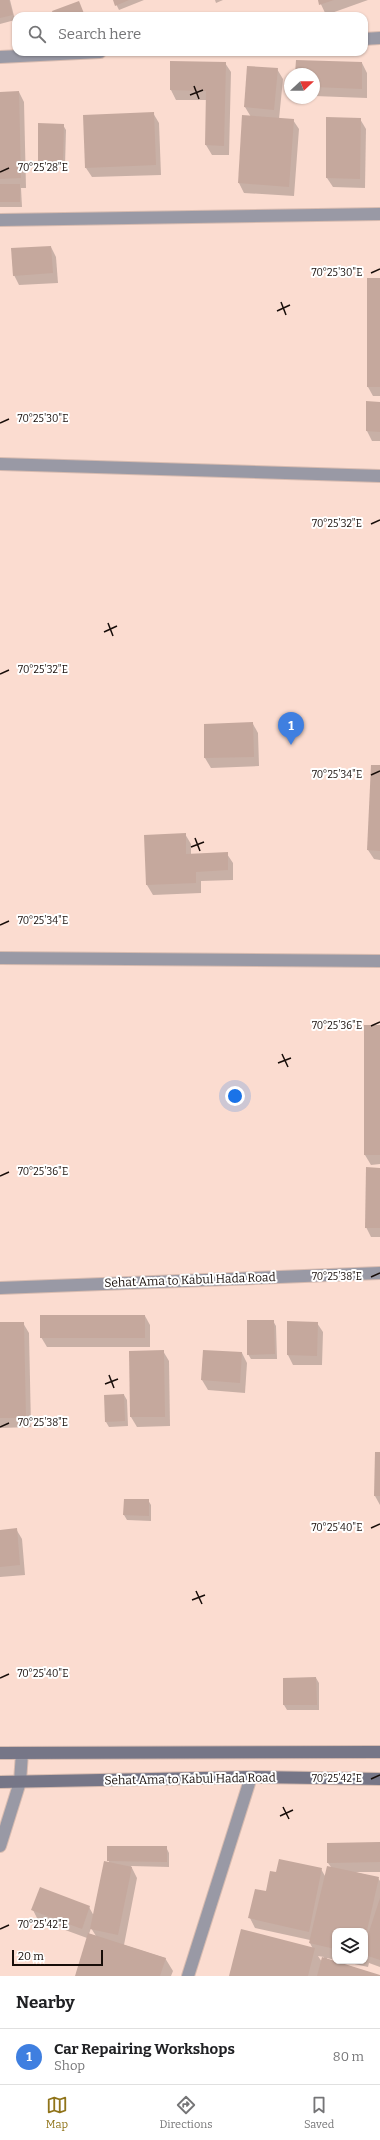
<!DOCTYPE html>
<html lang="en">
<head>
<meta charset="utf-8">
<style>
  body { margin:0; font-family:Bitter,serif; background:#f2f2f2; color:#202124 }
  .controls { position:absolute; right:12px; bottom:12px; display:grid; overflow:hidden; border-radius:8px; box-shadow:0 1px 3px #0004 }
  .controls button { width:36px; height:36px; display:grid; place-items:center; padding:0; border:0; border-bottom:1px solid #e0e0e0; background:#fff; color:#202124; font:20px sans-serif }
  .compass { position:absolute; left:284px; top:68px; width:36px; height:36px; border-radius:50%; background:#fff; box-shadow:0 1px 3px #0004; rotate:68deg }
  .scale { position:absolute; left:12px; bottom:10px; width:91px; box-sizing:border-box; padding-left:4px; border:2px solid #170d09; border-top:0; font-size:11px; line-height:14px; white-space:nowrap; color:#170d09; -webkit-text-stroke:3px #fff; paint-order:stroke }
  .you { position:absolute; left:235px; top:1096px; width:14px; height:14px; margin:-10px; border:3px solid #fff; border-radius:50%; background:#1a73e8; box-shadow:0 0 0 6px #1a73e833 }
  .badge { display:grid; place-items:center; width:26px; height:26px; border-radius:50%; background:#90741a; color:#fff; font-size:13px; font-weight:700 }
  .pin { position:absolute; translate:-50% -33px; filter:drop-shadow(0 1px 2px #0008) }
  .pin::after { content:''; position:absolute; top:21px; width:14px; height:12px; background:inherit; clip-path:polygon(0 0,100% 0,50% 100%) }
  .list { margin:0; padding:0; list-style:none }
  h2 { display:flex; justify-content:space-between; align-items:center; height:52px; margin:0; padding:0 16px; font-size:17px }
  h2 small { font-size:13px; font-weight:400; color:#757577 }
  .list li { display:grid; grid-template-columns:26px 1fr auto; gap:12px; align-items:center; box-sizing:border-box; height:56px; padding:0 16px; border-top:1px solid #e0e0e0 }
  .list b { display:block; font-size:15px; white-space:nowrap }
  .list p { margin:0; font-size:13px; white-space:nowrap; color:#757577 }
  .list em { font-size:13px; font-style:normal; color:#757577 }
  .icon { flex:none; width:22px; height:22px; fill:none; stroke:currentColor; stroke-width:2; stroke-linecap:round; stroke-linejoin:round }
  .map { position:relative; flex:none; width:380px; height:1976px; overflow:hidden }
  .search { position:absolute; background:#fff; box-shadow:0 1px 3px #0004; left:12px; right:12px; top:12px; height:44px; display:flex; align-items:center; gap:10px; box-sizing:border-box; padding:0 14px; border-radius:12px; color:#757577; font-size:15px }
  .sheet { height:108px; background:#fff }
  nav { display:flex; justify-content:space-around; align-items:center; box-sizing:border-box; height:56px; border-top:1px solid #e0e0e0; background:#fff; font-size:11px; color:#757577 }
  nav a { display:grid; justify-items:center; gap:2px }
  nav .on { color:#90741a }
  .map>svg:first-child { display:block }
  .shadow { fill:#0003; fill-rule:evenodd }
  .building { fill:#c5a89d }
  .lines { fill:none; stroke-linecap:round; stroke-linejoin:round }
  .street-casing { stroke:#d7bbb0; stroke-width:14 }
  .secondary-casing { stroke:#d7bbb0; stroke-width:14 }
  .street { stroke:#9999a5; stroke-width:12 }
  .secondary { stroke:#767687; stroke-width:12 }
  .ticks { fill:none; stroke:#170d09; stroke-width:1.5 }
  .labels { text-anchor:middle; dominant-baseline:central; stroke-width:4; stroke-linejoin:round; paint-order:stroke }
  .street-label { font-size:12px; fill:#170d09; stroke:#fff }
  .ticks-label { font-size:10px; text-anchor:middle; fill:#170d09; stroke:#fff; stroke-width:4; stroke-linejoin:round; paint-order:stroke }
</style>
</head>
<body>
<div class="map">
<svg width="380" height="1976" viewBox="0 0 380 1976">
  <rect width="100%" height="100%" fill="#fbdcd0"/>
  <g class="shadow">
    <path d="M0 0H10L15 20 0 24Z"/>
    <path d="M114 0H144L119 10Z"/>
    <path d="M215 0H223L216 3Z"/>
    <path d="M319 0H368L326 15Z"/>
    <path d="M171 62 225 63 231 72 229 155H212L206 145 207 100H176L171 90Z"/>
    <path d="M362 63 367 73V98L314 96V74H296Z"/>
    <path d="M277 69 283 79 279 119 293 120 299 129 294 196 244 193 239 183 243 116 251 117 245 107Z"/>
    <path d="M19 92 24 102 26 188H21L22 207H0V93Z"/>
    <path d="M153 113 159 123 161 175 92 177 86 168Z"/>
    <path d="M360 119 366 129 365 188 333 187 327 178Z"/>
    <path d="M63 125 66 130 65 166H42L39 161Z"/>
    <path d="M51 247 56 257 58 283 19 285 14 275Z"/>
    <path d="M380 279V396H373L368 387Z"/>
    <path d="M367 402 380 403V441H372L367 431Z"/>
    <path d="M253 724 258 733 259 766 211 768 205 758V725Z"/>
    <path d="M380 766V860L374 859 368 850Z"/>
    <path d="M185 834 191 844V855L227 854 233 863V880L201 881V893L153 895 147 885 145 836Z"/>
    <path d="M380 1026V1164L371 1165 365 1155Z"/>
    <path d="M380 1169V1237H371L366 1227Z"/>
    <path d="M145 1316 150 1325V1347H47L41 1337Z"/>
    <path d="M273 1321 276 1326 277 1359H251L248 1354Z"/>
    <path d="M288 1322 317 1323 323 1332 322 1365H293L288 1355Z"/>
    <path d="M0 1323H23L29 1333 31 1427 0 1428Z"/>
    <path d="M163 1351 169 1361 170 1426 137 1427 131 1417 130 1352Z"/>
    <path d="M204 1351 242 1353 247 1363 245 1393 208 1390 202 1380Z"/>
    <path d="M124 1395 127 1400 128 1426 109 1427 106 1422Z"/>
    <path d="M376 1453H380V1505L375 1496Z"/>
    <path d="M125 1500H148L151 1505V1521L127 1520 124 1515Z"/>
    <path d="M16 1529 22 1539 25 1575 0 1577V1531Z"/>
    <path d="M316 1678 319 1683V1710H287L284 1705V1679Z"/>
    <path d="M380 1843V1872H355L378 1878 380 1881V1967L369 1963 368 1967 341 1961H365V1931H335V1960L327 1958V1959L380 1976H230L313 1949 310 1943V1940L255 1928 250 1918 277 1873 321 1869 325 1876 331 1867 328 1863ZM318 1956 324 1957 322 1962Z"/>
    <path d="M108 1847H166L169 1853V1867L131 1866 137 1878 124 1945 165 1958 173 1971 171 1976H76L87 1938 38 1920 33 1910 89 1907 94 1916 109 1863ZM91 1928 96 1936 89 1934Z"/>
  </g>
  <g class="building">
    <path d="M0 0H9L13 15 0 18Z"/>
    <path d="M113 0H129L115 6Z"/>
    <path d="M318 0H334L319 5Z"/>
    <path d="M79 1 85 16H54L52 11Z"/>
    <path d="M296 60 362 62V89L314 87V74H295Z"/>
    <path d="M170 61 226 62 224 146 205 145 206 91 170 90Z"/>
    <path d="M247 66 278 68 274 110 244 107Z"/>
    <path d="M19 91 21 178 0 179V92Z"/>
    <path d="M154 112 156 165 85 168 83 115Z"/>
    <path d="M242 115 294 119 289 187 238 183Z"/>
    <path d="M326 117 361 118 360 179 326 178Z"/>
    <path d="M38 123 64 124 63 161H38Z"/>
    <rect x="0" y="184" width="20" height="18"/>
    <path d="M51 246 53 273 13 276 11 248Z"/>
    <rect x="367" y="278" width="13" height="109"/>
    <path d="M366 401 380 402V432L366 431Z"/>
    <path d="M253 722 254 757 204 758V724Z"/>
    <path d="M371 765H380V851L367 850Z"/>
    <path d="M186 833V854L228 852V870L196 872V883L146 885 144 835Z"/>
    <rect x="364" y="1025" width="16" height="130"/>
    <path d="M366 1167 380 1168V1228H365Z"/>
    <rect x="40" y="1315" width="105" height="23"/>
    <path d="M247 1320H274L275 1354 247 1355Z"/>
    <path d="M287 1321 318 1322 317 1356 287 1355Z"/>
    <path d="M0 1322H24L26 1418H0Z"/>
    <path d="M164 1350 165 1417H130L129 1351Z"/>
    <path d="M203 1350 242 1352 240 1383 201 1380Z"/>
    <path d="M124 1394 125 1421 105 1422 104 1395Z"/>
    <path d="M375 1452H380V1496H374Z"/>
    <path d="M124 1499H149V1516L123 1515Z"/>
    <path d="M17 1528 20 1565 0 1567V1530Z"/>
    <path d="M316 1677 317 1705H283V1678Z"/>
    <path d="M380 1842V1862L327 1863V1843Z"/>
    <path d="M107 1846H167V1862L107 1861Z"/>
    <path d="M279 1859 322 1868 309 1932 248 1918 255 1889 266 1891 270 1871 276 1872Z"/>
    <path d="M104 1861 132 1867 118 1935 90 1929Z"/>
    <path d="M327 1866 379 1877 366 1935 365 1931H335V1949L309 1943Z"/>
    <path d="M40 1887 90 1906 82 1929 31 1910Z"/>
    <path d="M380 1898V1960L365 1955V1944Z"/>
    <path d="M241 1929 315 1948 308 1976H229Z"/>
    <path d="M88 1933 166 1958 160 1976H75Z"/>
    <path d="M322 1957 380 1975V1976H317Z"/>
  </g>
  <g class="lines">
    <g class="street-casing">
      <g id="street">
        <path d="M364 39 380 38"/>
        <path d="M0 57 100 52"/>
        <path d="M0 220 380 214"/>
        <path d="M0 464 380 476"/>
        <path d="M0 958 380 961"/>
        <path d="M0 1288 380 1273"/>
        <path d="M0 1846 20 1782 22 1753"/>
        <path d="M188 1976 251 1777"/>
      </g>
    </g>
    <g class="secondary-casing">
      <g id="secondary">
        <path d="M0 1753 380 1752"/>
        <path d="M0 1782 251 1777 380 1779"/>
      </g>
    </g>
    <use href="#street" class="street"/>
    <use href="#secondary" class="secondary"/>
  </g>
  <path class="ticks" d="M194 86 199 99M190 95 203 90M0 172 9 168M371 273 380 269M281 302 286 315M277 311 290 305M0 423 9 419M371 524 380 520M108 623 113 636M104 632 117 626M0 674 9 670M371 775 380 771M195 838 200 851M191 847 204 842M0 925 9 921M371 1026 380 1022M282 1054 288 1067M278 1063 291 1058M0 1176 9 1172M371 1277 380 1273M109 1375 114 1388M105 1384 118 1379M0 1427 9 1423M371 1528 380 1524M196 1591 202 1604M192 1600 205 1595M0 1678 9 1674M371 1779 380 1775M283 1807 289 1819M280 1816 293 1810M0 1929 9 1925"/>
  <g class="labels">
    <g class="street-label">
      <text transform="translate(190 1280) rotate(-2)">Sehat Ama to Kabul Hada Road</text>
      <text transform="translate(190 1779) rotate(-1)">Sehat Ama to Kabul Hada Road</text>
    </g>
  </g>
  <g class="ticks-label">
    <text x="43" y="171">70°25'28"E</text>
    <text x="337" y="276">70°25'30"E</text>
    <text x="43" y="422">70°25'30"E</text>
    <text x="337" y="527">70°25'32"E</text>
    <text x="43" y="673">70°25'32"E</text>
    <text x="337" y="778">70°25'34"E</text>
    <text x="43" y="924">70°25'34"E</text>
    <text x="337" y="1029">70°25'36"E</text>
    <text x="43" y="1175">70°25'36"E</text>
    <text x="337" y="1280">70°25'38"E</text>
    <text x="43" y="1426">70°25'38"E</text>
    <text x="337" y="1531">70°25'40"E</text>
    <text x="43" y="1677">70°25'40"E</text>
    <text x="337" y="1782">70°25'42"E</text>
    <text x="43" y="1928">70°25'42"E</text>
  </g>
</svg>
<div class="controls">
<button><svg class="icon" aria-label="layers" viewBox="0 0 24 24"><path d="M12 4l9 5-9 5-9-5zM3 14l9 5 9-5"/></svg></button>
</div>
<svg class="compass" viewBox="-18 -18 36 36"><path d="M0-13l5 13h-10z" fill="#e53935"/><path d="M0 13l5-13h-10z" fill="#757577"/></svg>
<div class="scale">20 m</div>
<div class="you"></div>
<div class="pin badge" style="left:291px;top:745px;background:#3f7fe0">1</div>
<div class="search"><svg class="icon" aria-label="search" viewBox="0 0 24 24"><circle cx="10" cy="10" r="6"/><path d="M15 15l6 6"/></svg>Search here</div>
</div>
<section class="sheet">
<h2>Nearby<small></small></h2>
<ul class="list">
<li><span class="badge" style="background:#3f7fe0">1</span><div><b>Car Repairing Workshops</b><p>Shop</p></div><em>80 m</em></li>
</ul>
</section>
<nav>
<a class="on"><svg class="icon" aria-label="map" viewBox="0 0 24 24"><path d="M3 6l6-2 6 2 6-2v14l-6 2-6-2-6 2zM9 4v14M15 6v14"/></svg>Map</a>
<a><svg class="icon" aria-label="directions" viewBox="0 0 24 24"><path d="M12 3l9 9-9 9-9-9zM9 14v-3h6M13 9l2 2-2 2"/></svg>Directions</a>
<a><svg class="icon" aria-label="saved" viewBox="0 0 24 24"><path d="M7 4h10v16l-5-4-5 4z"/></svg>Saved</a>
</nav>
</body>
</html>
